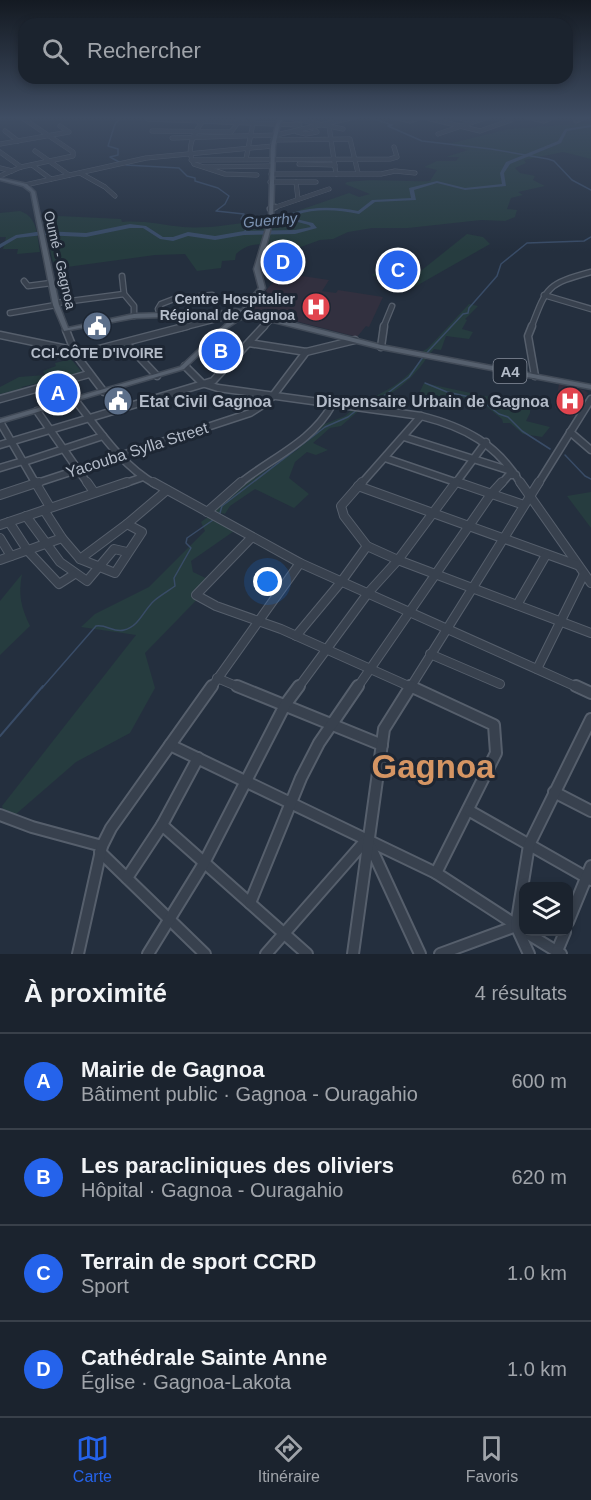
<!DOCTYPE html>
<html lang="fr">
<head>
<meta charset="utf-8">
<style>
  body { margin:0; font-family:Helvetica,sans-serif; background:#282f3a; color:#f1f3f6 }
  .controls { position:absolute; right:18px; bottom:18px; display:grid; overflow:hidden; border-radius:12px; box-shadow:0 3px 9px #0003 }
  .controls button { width:54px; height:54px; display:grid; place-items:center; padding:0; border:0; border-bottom:2px solid #39404a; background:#1b232e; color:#f1f3f6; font:30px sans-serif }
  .you { position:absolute; left:268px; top:582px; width:21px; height:21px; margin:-15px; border:4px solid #fff; border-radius:50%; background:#1a73e8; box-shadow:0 0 0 9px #1a73e833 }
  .badge { display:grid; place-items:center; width:39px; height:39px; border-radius:50%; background:#2563eb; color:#fff; font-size:20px; font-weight:700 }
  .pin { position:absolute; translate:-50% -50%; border:3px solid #fff; box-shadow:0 2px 6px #0006 }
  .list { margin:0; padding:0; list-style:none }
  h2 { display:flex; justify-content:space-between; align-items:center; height:78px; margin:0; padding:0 24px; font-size:26px }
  h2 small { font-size:20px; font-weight:400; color:#a0a4aa }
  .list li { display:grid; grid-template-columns:39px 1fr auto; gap:18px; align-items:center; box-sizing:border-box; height:96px; padding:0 24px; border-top:2px solid #39404a }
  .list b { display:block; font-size:22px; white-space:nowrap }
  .list p { margin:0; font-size:20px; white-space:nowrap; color:#a0a4aa }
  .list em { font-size:20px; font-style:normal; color:#a0a4aa }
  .icon { flex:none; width:33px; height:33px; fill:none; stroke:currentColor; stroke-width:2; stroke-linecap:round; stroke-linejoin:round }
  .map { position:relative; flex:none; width:591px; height:954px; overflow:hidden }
  .search { position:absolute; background:#1b232e; box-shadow:0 3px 9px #0003; left:18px; right:18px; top:18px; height:66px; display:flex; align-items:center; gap:15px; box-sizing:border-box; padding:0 21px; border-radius:18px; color:#a0a4aa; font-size:22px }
  .sheet { height:462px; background:#1b232e }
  nav { display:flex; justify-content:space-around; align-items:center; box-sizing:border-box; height:84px; border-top:2px solid #39404a; background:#1b232e; font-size:16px; color:#a0a4aa }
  nav a { display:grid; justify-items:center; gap:3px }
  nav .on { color:#2563eb }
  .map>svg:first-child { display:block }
  .medical { fill:#32303f }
  .green { fill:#263c3f }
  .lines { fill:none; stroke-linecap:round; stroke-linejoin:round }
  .stream-far1 { stroke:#394c67; stroke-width:1.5 }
  .stream { stroke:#394c67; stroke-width:2 }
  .river { fill:#394c67; fill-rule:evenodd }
  .minor-far4-casing { stroke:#565f6c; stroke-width:5 }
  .minor-far3-casing { stroke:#565f6c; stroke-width:7 }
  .minor-far2-casing { stroke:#565f6c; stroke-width:9 }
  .minor-far1-casing { stroke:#565f6c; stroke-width:10 }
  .minor-casing { stroke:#565f6c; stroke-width:14 }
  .major-casing { stroke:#414a57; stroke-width:3 }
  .minor-far4 { stroke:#38414e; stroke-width:4 }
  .minor-far3 { stroke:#38414e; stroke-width:4.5 }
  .minor-far2 { stroke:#38414e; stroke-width:6 }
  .minor-far1 { stroke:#38414e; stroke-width:8 }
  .minor { stroke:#38414e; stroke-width:10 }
  .major { fill:#56606e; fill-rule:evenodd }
  .labels { text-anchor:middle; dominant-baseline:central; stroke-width:6; stroke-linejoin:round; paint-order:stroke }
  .far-street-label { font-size:14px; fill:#b4bcc9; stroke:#1d2633 }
  .far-poi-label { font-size:14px; font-weight:bold; fill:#b4bcc9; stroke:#1d2633; text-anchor:end }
  .far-water-label { font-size:15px; font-style:italic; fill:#7c92b1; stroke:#1d2633 }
  .shield { fill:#1d2633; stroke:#878f9c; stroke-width:1.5 }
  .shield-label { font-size:15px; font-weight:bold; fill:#b4bcc9 }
  .poi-label { font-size:16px; font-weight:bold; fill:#b4bcc9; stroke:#1d2633; text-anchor:start }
  .street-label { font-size:16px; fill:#b4bcc9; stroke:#1d2633 }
  .near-town-label { font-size:33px; font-weight:bold; fill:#d59563; stroke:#1d2633 }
</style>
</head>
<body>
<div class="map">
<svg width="591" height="954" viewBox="0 0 591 954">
  <rect width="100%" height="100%" fill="#242f3e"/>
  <g class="medical">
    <path d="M282 273 329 280 322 291 336 293 338 290 383 297 369 327 366 326 357 337 253 310 254 303Z"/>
    <path d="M559 384 584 390 588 393 573 417 555 408Z"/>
  </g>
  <g class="green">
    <path d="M591 123V159L563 152 524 160 526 163 515 168 520 173 535 176 533 180 545 186 518 192 523 195 511 198 507 209 517 210 515 217 505 221 481 220 408 228H372L348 232 333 239 320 240 276 256 264 255 274 219 349 193 359 197 370 194 345 184 347 182C376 178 402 182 430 181L437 170 424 167 437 161H456L459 157H446L468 150 448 144 509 129Z"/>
    <path d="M20 211C38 217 37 235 40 252L17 254 18 249H3L6 237H0V213Z"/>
    <path d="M59 216 121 219 122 222C143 220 162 225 183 227 212 229 239 223 267 219L264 244C253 244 244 246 236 254L235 260 222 261 221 268 197 271 185 254 155 255 67 267 65 261 53 262 43 218Z"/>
    <path d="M467 234 483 237 490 244 418 285 408 288 412 278Z"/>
    <path d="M399 261 420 268 391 283 372 275Z"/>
    <path d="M469 304 478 306 465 319 467 320 462 329 473 332 469 339 446 336 441 350 434 349 429 355 420 353 428 348Z"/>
    <path d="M423 356H428C412 381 386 402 356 407 384 390 404 386 423 356Z"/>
    <path d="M71 359 81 371 79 374 21 387 24 388 0 394V387L19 377 45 375 43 371 56 366 55 363Z"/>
    <path d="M424 383 485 396 531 401 530 413 526 421 550 427 542 437 523 434 510 423H503L502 419 477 399 470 397 442 402 438 407 414 404Z"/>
    <path d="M353 409H361L341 426 330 428 313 443 328 450 316 455 307 452 295 462 289 478 309 494 294 508 255 489 230 506 225 514 213 511 236 490 297 450 322 425 345 416Z"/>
    <path d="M591 492V528L567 496Z"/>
    <path d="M208 517 237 529 191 561 193 572 214 582 145 653 155 688 130 733 76 762 8 821 2 806 136 635 81 627 95 614 149 587 205 531 201 522Z"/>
    <path d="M22 574C18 595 21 607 30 626L0 655V601Z"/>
  </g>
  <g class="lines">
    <g class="stream-far1">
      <path d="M117 117 119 119 115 124 108 146 118 149V155L110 157 119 162"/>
      <path d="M368 117 392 125 388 126 422 141 491 149 548 159 554 161 572 180 591 190"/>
      <path d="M126 165 179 168 187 176 195 178V181L218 188 229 196 225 204 216 211 244 214 241 219 247 227 244 233"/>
      <path d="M425 383 447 392 479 399 499 414 508 417 522 431 550 449"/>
      <path d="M362 406 381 398 409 377 423 357 463 314 468 313 469 308 497 276 501 264 527 243 584 241 591 237"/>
      <path d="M565 455 585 476 591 479"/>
      <path d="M220 513 222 506 325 427 348 417 358 409"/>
      <path d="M42 688 96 626C106 624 114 633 124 630 139 627 144 609 155 600 161 595 168 591 175 586L174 578 191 548 186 543 187 538 213 520"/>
    </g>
    <path class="stream" d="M0 736 43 686"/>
    <path class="river" d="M591 125V127L567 131 561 143 510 164 504 173 506 186 465 190 437 183 414 190 416 200 375 202 359 214C338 210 317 208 296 215V219L313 223 317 228 295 234 244 235 215 240 188 236 173 241 160 239 143 228H130L86 237 43 235 17 238 0 248V244L16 235 43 231 86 233 130 224 146 226 163 237H173L188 232 215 236 244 231 295 230 311 227 309 225 290 220 292 213C315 206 335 207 358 211L372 200 411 198 409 188 437 181 465 188 502 184 500 173 506 162 558 141 565 129Z"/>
    <g class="minor-far4-casing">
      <g id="minor-far4">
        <path d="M253 117H256"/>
        <path d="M286 117 319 124"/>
        <path d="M395 117 410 121 422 117"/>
        <path d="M423 117 480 131 511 120"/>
        <path d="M455 117 473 121"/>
        <path d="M528 117 544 121 554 117"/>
        <path d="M148 119 300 125"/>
        <path d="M204 119C194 133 185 148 194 164L225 174 257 175"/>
        <path d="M576 121 585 117"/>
        <path d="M323 125 329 126 336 174"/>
        <path d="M329 126 343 129"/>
        <path d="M5 131 18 141"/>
        <path d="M152 131 231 132 242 117"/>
        <path d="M297 132 306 134 317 132 315 130"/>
        <path d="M438 134 488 117"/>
        <path d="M172 138 276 135 355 117"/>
        <path d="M273 140 350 139 358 173"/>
        <path d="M0 144 69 132 60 126"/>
        <path d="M35 151 69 175"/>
        <path d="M0 152 21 167"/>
        <path d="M246 159 253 123"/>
        <path d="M191 160 390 159 397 157 394 147"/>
        <path d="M299 164 335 165"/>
        <path d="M32 165 51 179"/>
        <path d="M205 167 271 166"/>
        <path d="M0 168 12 171"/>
        <path d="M80 173 105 187 115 196"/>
        <path d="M271 174H381L395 171 415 173"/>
        <path d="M0 176 21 167 73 156V152L21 117"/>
        <path d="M270 182H296L298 199"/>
        <path d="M296 182H316"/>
        <path d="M25 185 146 158 273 146"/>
        <path d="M270 209 329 189"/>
      </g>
    </g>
    <g class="minor-far3-casing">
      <g id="minor-far3">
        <path d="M270 209 275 207"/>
        <path d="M122 276 124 294 134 306V316"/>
        <path d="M24 281 28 286 51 283"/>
        <path d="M544 295 591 309"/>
        <path d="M56 303 124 294"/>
        <path d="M10 313 56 305"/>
        <path d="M160 315 158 309 161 304 174 299 212 295"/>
        <path d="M181 328 220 318"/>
        <path d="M263 328 271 319"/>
        <path d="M383 328 392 306"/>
        <path d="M531 328C547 286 547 284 591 272"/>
      </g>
    </g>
    <g class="minor-far2-casing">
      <g id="minor-far2">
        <path d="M532 326 528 336 535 376"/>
        <path d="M66 330 76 355 104 392"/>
        <path d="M0 335 72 350"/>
        <path d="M126 343 157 376"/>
        <path d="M249 343 306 352 355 340"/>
        <path d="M206 346 240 352"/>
        <path d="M381 347 384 326"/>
        <path d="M76 355 187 326"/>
        <path d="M185 366 202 383 218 388 421 416C465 427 497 444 521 484"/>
        <path d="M272 397 306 352"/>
        <path d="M0 399 89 374"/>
        <path d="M75 400C99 430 121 465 155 484"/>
        <path d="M37 411 88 484"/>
        <path d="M0 422 36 484"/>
        <path d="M570 432 591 450"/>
        <path d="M404 437 511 471"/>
        <path d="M0 445 213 381 264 326"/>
        <path d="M385 458 461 484"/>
        <path d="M24 462 103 436"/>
        <path d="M0 468 23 461"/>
        <path d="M34 484 250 413 261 406 268 397"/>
        <path d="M123 484 143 477"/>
        <path d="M239 484C272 457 311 443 332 405"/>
        <path d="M361 484 421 416"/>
        <path d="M455 484 486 442"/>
        <path d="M501 484 509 475H516"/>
        <path d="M538 484 591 399"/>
      </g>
    </g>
    <g class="minor-far1-casing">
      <g id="minor-far1">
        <path d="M35 482 50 507"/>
        <path d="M87 482 94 492"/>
        <path d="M153 482 300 563 579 688"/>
        <path d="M362 482 341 506 344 516 367 546 398 560 591 633"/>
        <path d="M457 482 524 505"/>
        <path d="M520 482 591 583"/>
        <path d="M358 486 577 565"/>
        <path d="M0 495 39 482"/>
        <path d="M44 510 62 538 80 559 115 573 142 532 127 524 167 490"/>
        <path d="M207 512 241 482"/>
        <path d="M26 516 60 562 87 581 114 549 127 552"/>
        <path d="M9 522 28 551 59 584 73 575"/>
        <path d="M0 525 127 482"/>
        <path d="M252 537 196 595 216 606 281 629 413 688"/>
        <path d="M0 538 11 556"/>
        <path d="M80 559 127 524"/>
        <path d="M0 560 62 538"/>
        <path d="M517 605 546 555"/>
        <path d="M296 636 341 582 367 546"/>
        <path d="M430 654 500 684"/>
        <path d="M537 669 584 574"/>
        <path d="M217 678 241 688"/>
        <path d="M211 688 300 563"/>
        <path d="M298 688 368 593 398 560 456 482"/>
        <path d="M357 688 491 494 502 482"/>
        <path d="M410 688 539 482"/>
      </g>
    </g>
    <g class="minor-casing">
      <g id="minor">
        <path d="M237 686 382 745"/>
        <path d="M410 686 494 725 496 753 436 873"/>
        <path d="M576 686 591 693"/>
        <path d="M170 745 436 873 524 930"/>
        <path d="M554 792 591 811"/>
        <path d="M468 810 591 880"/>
        <path d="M0 815 32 827 102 846"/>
        <path d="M162 825 307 954"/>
        <path d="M367 839 420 954"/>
        <path d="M100 852 205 954"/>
        <path d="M127 878 162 825 198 758"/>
        <path d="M250 903 301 778 319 743 358 686"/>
        <path d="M568 922 591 866"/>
        <path d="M525 932 561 954"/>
        <path d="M557 951 565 932"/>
        <path d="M78 954 102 846 111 828 212 686"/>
        <path d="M148 954 204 863 285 705 299 686"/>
        <path d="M266 954 367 839"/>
        <path d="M353 954 384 729 411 686"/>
        <path d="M440 954 516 926"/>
        <path d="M529 954 516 926 529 845 591 719"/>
      </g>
    </g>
    <g class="major-casing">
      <path id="major" d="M280 117H284L280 124 275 146 273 219 260 269 265 288 251 305 247 311 381 345 591 385V389L381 349 249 316 239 320 227 328 184 369 0 423V419L180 367 229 321 218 319 217 318 219 315 134 318 64 331 53 305 31 192 23 186 0 180V178L27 184 35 192 59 305 68 328 134 314 225 311 235 309 242 310 246 303 259 288 254 269 269 219 271 146 276 124ZM235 313 242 314 232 318 225 317 227 314Z"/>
    </g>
    <use href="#minor-far4" class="minor-far4"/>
    <use href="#minor-far3" class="minor-far3"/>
    <use href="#minor-far2" class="minor-far2"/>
    <use href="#minor-far1" class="minor-far1"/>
    <use href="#minor" class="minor"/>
    <use href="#major" class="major"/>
  </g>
  <linearGradient id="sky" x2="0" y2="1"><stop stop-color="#141a22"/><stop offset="0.47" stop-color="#3f4d63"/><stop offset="1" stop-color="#3f4d63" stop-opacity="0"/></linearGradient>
  <rect width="591" height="251" fill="url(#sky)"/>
  <defs>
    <g id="hospital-disc" transform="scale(1.5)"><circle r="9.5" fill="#e0444e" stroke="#1d2633"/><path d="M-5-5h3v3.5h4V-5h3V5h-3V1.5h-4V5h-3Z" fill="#fff"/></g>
    <g id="civic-disc" transform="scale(1.5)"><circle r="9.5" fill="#5c6f8a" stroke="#1d2633"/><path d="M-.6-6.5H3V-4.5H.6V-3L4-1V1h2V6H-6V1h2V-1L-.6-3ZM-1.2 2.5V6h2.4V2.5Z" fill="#fff"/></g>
  </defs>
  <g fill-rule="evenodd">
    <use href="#hospital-disc" x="316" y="307"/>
    <use href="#civic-disc" x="97" y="326"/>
    <use href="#civic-disc" x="118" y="401"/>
    <use href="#hospital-disc" x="570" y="401"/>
  </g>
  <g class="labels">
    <g class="far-street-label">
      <text transform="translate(60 260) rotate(77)">Oumé - Gagnoa</text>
    </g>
    <g class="far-poi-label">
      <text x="295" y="299">Centre Hospitalier<tspan x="295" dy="16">Régional de Gagnoa</tspan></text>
      <text x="97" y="353" text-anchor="middle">CCI-CÔTE D'IVOIRE</text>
    </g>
    <g class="far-water-label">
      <text transform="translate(270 220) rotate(-5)">Guerrhy</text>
    </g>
    <rect class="shield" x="493.5" y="359" width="33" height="24" rx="4.5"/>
    <g class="shield-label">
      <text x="510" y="371">A4</text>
    </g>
    <g class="poi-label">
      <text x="139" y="401">Etat Civil Gagnoa</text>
      <text x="549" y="401" text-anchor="end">Dispensaire Urbain de Gagnoa</text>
    </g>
    <g class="street-label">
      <text transform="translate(137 450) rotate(-18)">Yacouba Sylla Street</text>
    </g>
    <g class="near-town-label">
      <text x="433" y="766">Gagnoa</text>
    </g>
  </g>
</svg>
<div class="controls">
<button><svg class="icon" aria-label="layers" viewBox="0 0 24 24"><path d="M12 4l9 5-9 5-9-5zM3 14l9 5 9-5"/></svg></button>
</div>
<div class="you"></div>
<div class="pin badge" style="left:58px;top:393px">A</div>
<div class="pin badge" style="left:221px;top:351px">B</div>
<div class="pin badge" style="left:398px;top:270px">C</div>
<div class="pin badge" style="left:283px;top:262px">D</div>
<div class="search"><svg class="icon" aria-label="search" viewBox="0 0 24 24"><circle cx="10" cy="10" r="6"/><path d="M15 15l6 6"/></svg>Rechercher</div>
</div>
<section class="sheet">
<h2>À proximité<small>4 résultats</small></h2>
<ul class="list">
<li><span class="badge">A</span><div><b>Mairie de Gagnoa</b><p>Bâtiment public · Gagnoa - Ouragahio</p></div><em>600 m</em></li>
<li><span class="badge">B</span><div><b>Les paracliniques des oliviers</b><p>Hôpital · Gagnoa - Ouragahio</p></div><em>620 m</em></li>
<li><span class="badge">C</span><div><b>Terrain de sport CCRD</b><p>Sport</p></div><em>1.0 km</em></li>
<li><span class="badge">D</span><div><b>Cathédrale Sainte Anne</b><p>Église · Gagnoa-Lakota</p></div><em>1.0 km</em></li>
</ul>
</section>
<nav>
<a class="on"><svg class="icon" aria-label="map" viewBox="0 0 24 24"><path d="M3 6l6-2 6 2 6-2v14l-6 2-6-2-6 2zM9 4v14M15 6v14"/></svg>Carte</a>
<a><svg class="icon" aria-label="directions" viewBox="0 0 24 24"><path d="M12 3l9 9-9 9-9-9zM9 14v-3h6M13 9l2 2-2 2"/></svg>Itinéraire</a>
<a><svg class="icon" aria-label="saved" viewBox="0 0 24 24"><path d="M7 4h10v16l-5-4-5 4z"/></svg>Favoris</a>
</nav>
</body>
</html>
